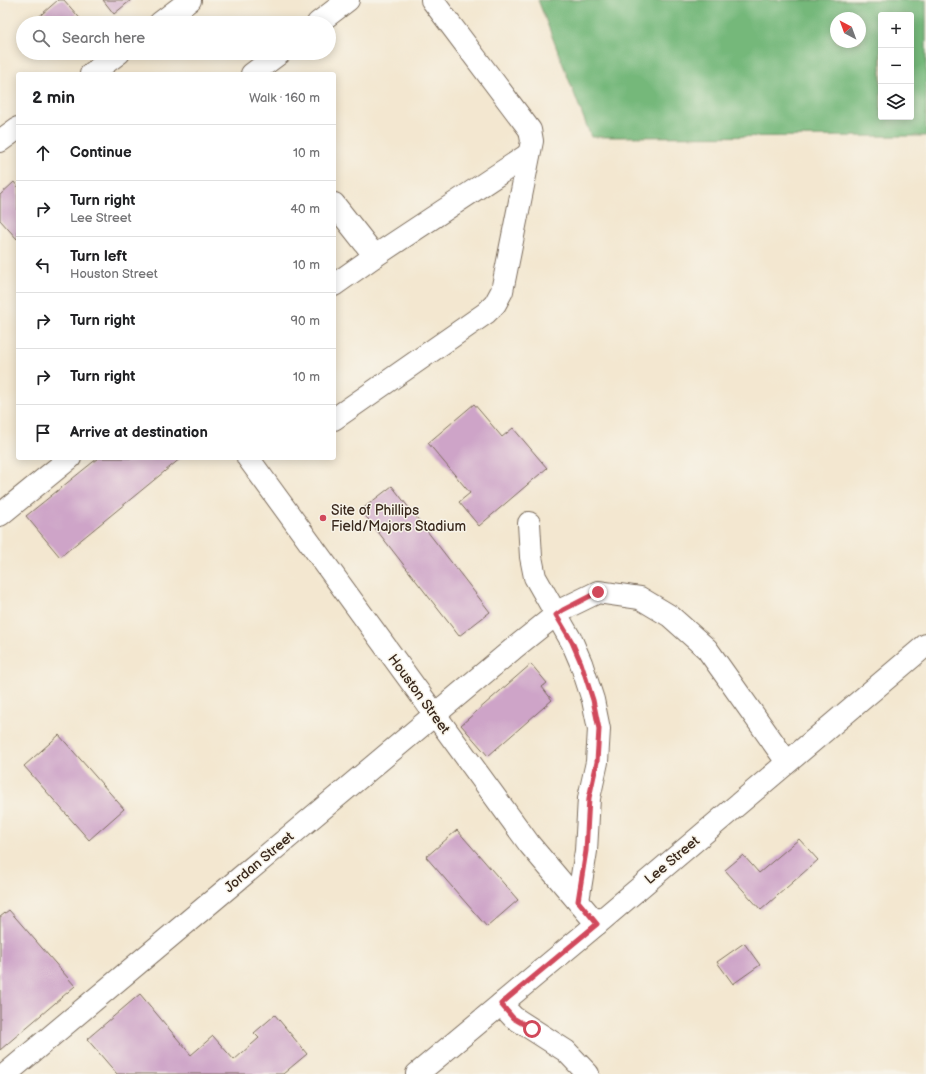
<!DOCTYPE html>
<html lang="en">
<head>
<meta charset="utf-8">
<style>
  body { margin:0; font-family:"Balsamiq Sans",sans-serif; background:#f2f2f2; color:#202124 }
  .controls { position:absolute; right:12px; top:12px; display:grid; overflow:hidden; border-radius:4px; box-shadow:0 2px 10px #0003 }
  .controls button { width:36px; height:36px; display:grid; place-items:center; padding:0; border:0; border-bottom:1px solid #e0e0e0; background:#fff; color:#202124; font:20px sans-serif }
  .compass { position:absolute; left:830px; top:12px; width:36px; height:36px; border-radius:50%; background:#fff; box-shadow:0 2px 10px #0003; rotate:319deg }
  .stop { position:absolute; width:12px; height:12px; margin:-9px; border:3px solid #d1495b; border-radius:50%; background:#fff }
  .stop.end { background:#d1495b; border-color:#fff; box-shadow:0 1px 4px #0008 }
  .list { margin:0; padding:0; list-style:none }
  h2 { display:flex; justify-content:space-between; align-items:center; height:52px; margin:0; padding:0 16px; font-size:17px }
  h2 small { font-size:13px; font-weight:400; color:#757577 }
  .list li { display:grid; grid-template-columns:26px 1fr auto; gap:12px; align-items:center; box-sizing:border-box; height:56px; padding:0 16px; border-top:1px solid #e0e0e0 }
  .list b { display:block; font-size:15px; white-space:nowrap }
  .list p { margin:0; font-size:13px; white-space:nowrap; color:#757577 }
  .list em { font-size:13px; font-style:normal; color:#757577 }
  .icon { flex:none; width:22px; height:22px; fill:none; stroke:currentColor; stroke-width:2; stroke-linecap:round; stroke-linejoin:round }
  .map { position:relative; flex:none; width:926px; height:1074px; overflow:hidden }
  .search { position:absolute; background:#fff; box-shadow:0 2px 10px #0003; left:16px; top:16px; width:320px; height:44px; display:flex; align-items:center; gap:10px; box-sizing:border-box; padding:0 14px; border-radius:22px; color:#757577; font-size:15px }
  .panel { position:absolute; background:#fff; box-shadow:0 2px 10px #0003; left:16px; top:72px; width:320px; height:388px; border-radius:4px }
  .map>svg:first-child { display:block }
  .forest { fill:#74b87a; stroke:#58714c; fill-rule:evenodd }
  .building { fill:#cea4c8 }
  .lines { fill:none; stroke-linecap:round; stroke-linejoin:round }
  .minor-casing { stroke:#7b6c5c; stroke-width:24 }
  .major-casing { stroke:#7b6c5c; stroke-width:24 }
  .minor { stroke:#fff; stroke-width:22 }
  .major { stroke:#fff; stroke-width:22 }
  .route { stroke:#d1495b; stroke-width:5 }
  .poi-dot { fill:#d1495b; stroke:#f7f3e8; stroke-width:1.5 }
  .labels { text-anchor:middle; dominant-baseline:central; stroke-width:3; stroke-linejoin:round; paint-order:stroke }
  .poi-label { font-size:14px; fill:#3b2a1e; stroke:#f7f3e8; text-anchor:start }
  .street-label { font-size:14px; fill:#3b2a1e; stroke:#f7f3e8 }
</style>
</head>
<body>
<div class="map">
<svg width="926" height="1074" viewBox="0 0 926 1074">
  <rect width="100%" height="100%" fill="#f7f3e8"/>
  <filter id="ink" filterUnits="userSpaceOnUse"><feTurbulence type="fractalNoise" baseFrequency=".025" numOctaves="2"/><feDisplacementMap in="SourceGraphic" scale="8" xChannelSelector="R" yChannelSelector="G"/><feConvolveMatrix kernelMatrix="1 2 1 2 8 2 1 2 1" color-interpolation-filters="sRGB"/></filter>
  <filter id="wash" filterUnits="userSpaceOnUse"><feTurbulence type="fractalNoise" baseFrequency=".012" numOctaves="4" result="noise"/><feDisplacementMap in="SourceGraphic" scale="16" xChannelSelector="R" yChannelSelector="G"/><feGaussianBlur stdDeviation="0.9" result="paint"/><feColorMatrix in="noise" values="0 0 0 0 0 0 0 0 0 0 0 0 0 0 0 0 0 1.4 0 .05"/><feComposite in="paint" operator="in"/></filter>
  <g filter="url(#wash)">
    <rect width="100%" height="100%" fill="#f3e7d0"/>
    <path class="forest" d="M538 0H926V136L591 137ZM881 15H911V117H881ZM836 18H860V42H836Z"/>
    <g id="blocks">
      <g class="building">
        <path d="M58 0H64L84 23H37L35 20Z"/>
        <path d="M103 0H131L114 14Z"/>
        <path d="M14 182 18 187V238L17 239 0 220V195Z"/>
        <path d="M474 404 502 437 513 428 547 468 479 526 459 502 470 493 428 443Z"/>
        <path d="M98 458H181L60 557 26 516Z"/>
        <path d="M392 486 490 612 459 636 361 510Z"/>
        <path d="M531 664 547 683 542 687 552 700 488 756 461 725Z"/>
        <path d="M59 735 124 809 89 840 24 766Z"/>
        <path d="M457 830 518 900 487 927 426 857Z"/>
        <path d="M799 839 818 860 761 910 725 870 743 855 759 873Z"/>
        <path d="M9 910 75 986 0 1050V917Z"/>
        <path d="M744 943 760 965 733 984 717 962Z"/>
        <path d="M140 994 191 1055 213 1036 234 1060 259 1038 254 1033 275 1015 307 1054 283 1074H117L87 1039Z"/>
      </g>
    </g>
  </g>
  <g filter="url(#ink)">
    <use href="#blocks" fill-opacity="0" stroke="#7b6c5c" stroke-width="1"/>
    <g class="lines">
      <g class="minor-casing">
        <g id="minor">
          <path d="M160 23 190 0"/>
          <path d="M318 23 348 0"/>
          <path d="M91 74 119 53"/>
          <path d="M252 74 280 53"/>
          <path d="M0 141 18 128"/>
          <path d="M334 204 375 256"/>
          <path d="M334 285 375 256 529 154"/>
          <path d="M334 419 486 313 495 304 502 291 532 141 530 130 432 0"/>
          <path d="M248 458 530 845 597 924"/>
          <path d="M0 515 70 458"/>
          <path d="M529 523 531 557 535 577 572 642 581 663 593 700 599 729 597 762 589 798 586 851 578 901"/>
          <path d="M501 1004 513 1017 566 1051 588 1074"/>
          <path d="M6 1074 513 649 563 609 598 592 640 598 670 616 707 649 787 762"/>
        </g>
      </g>
      <g class="major-casing">
        <path id="major" d="M417 1074 597 924 926 645"/>
      </g>
      <use href="#minor" class="minor"/>
      <use href="#major" class="major"/>
    </g>
  </g>
  <g class="lines" filter="url(#ink)">
    <path class="route" d="M532 1029 513 1018 501 1004 597 924 578 901 586 851 589 798 597 762 599 729 593 700 581 663 572 642 556 615 563 610 598 592"/>
  </g>
  <circle class="poi-dot" cx="323" cy="518" r="4"/>
  <g class="labels">
    <g class="poi-label">
      <text x="331" y="510">Site of Phillips<tspan x="331" dy="16">Field/Majors Stadium</tspan></text>
    </g>
    <g class="street-label">
      <text transform="translate(419 694) rotate(54)">Houston Street</text>
      <text transform="translate(672 860) rotate(-40)">Lee Street</text>
      <text transform="translate(259 862) rotate(-40)">Jordan Street</text>
    </g>
  </g>
</svg>
<div class="controls">
<button>+</button>
<button>−</button>
<button><svg class="icon" aria-label="layers" viewBox="0 0 24 24"><path d="M12 4l9 5-9 5-9-5zM3 14l9 5 9-5"/></svg></button>
</div>
<svg class="compass" viewBox="-18 -18 36 36"><path d="M0-13l5 13h-10z" fill="#e53935"/><path d="M0 13l5-13h-10z" fill="#757577"/></svg>
<div class="stop" style="left:532px;top:1029px"></div>
<div class="stop end" style="left:598px;top:592px"></div>
<div class="search"><svg class="icon" aria-label="search" viewBox="0 0 24 24"><circle cx="10" cy="10" r="6"/><path d="M15 15l6 6"/></svg>Search here</div>
<section class="panel">
<h2>2 min<small>Walk · 160 m</small></h2>
<ul class="list">
<li><svg class="icon" aria-label="ahead" viewBox="0 0 24 24"><path d="M12 20V5M6 11l6-6 6 6"/></svg><div><b>Continue</b></div><em>10 m</em></li>
<li><svg class="icon" aria-label="right" viewBox="0 0 24 24"><path d="M7 20v-9h11M14 6l5 5-5 5"/></svg><div><b>Turn right</b><p>Lee Street</p></div><em>40 m</em></li>
<li><svg class="icon" aria-label="left" viewBox="0 0 24 24"><path d="M17 20v-9H6M10 6l-5 5 5 5"/></svg><div><b>Turn left</b><p>Houston Street</p></div><em>10 m</em></li>
<li><svg class="icon" aria-label="right" viewBox="0 0 24 24"><path d="M7 20v-9h11M14 6l5 5-5 5"/></svg><div><b>Turn right</b></div><em>90 m</em></li>
<li><svg class="icon" aria-label="right" viewBox="0 0 24 24"><path d="M7 20v-9h11M14 6l5 5-5 5"/></svg><div><b>Turn right</b></div><em>10 m</em></li>
<li><svg class="icon" aria-label="arrive" viewBox="0 0 24 24"><path d="M6 21V4h12l-3 4 3 4H6"/></svg><div><b>Arrive at destination</b></div></li>
</ul>
</section>
</div>
</body>
</html>
